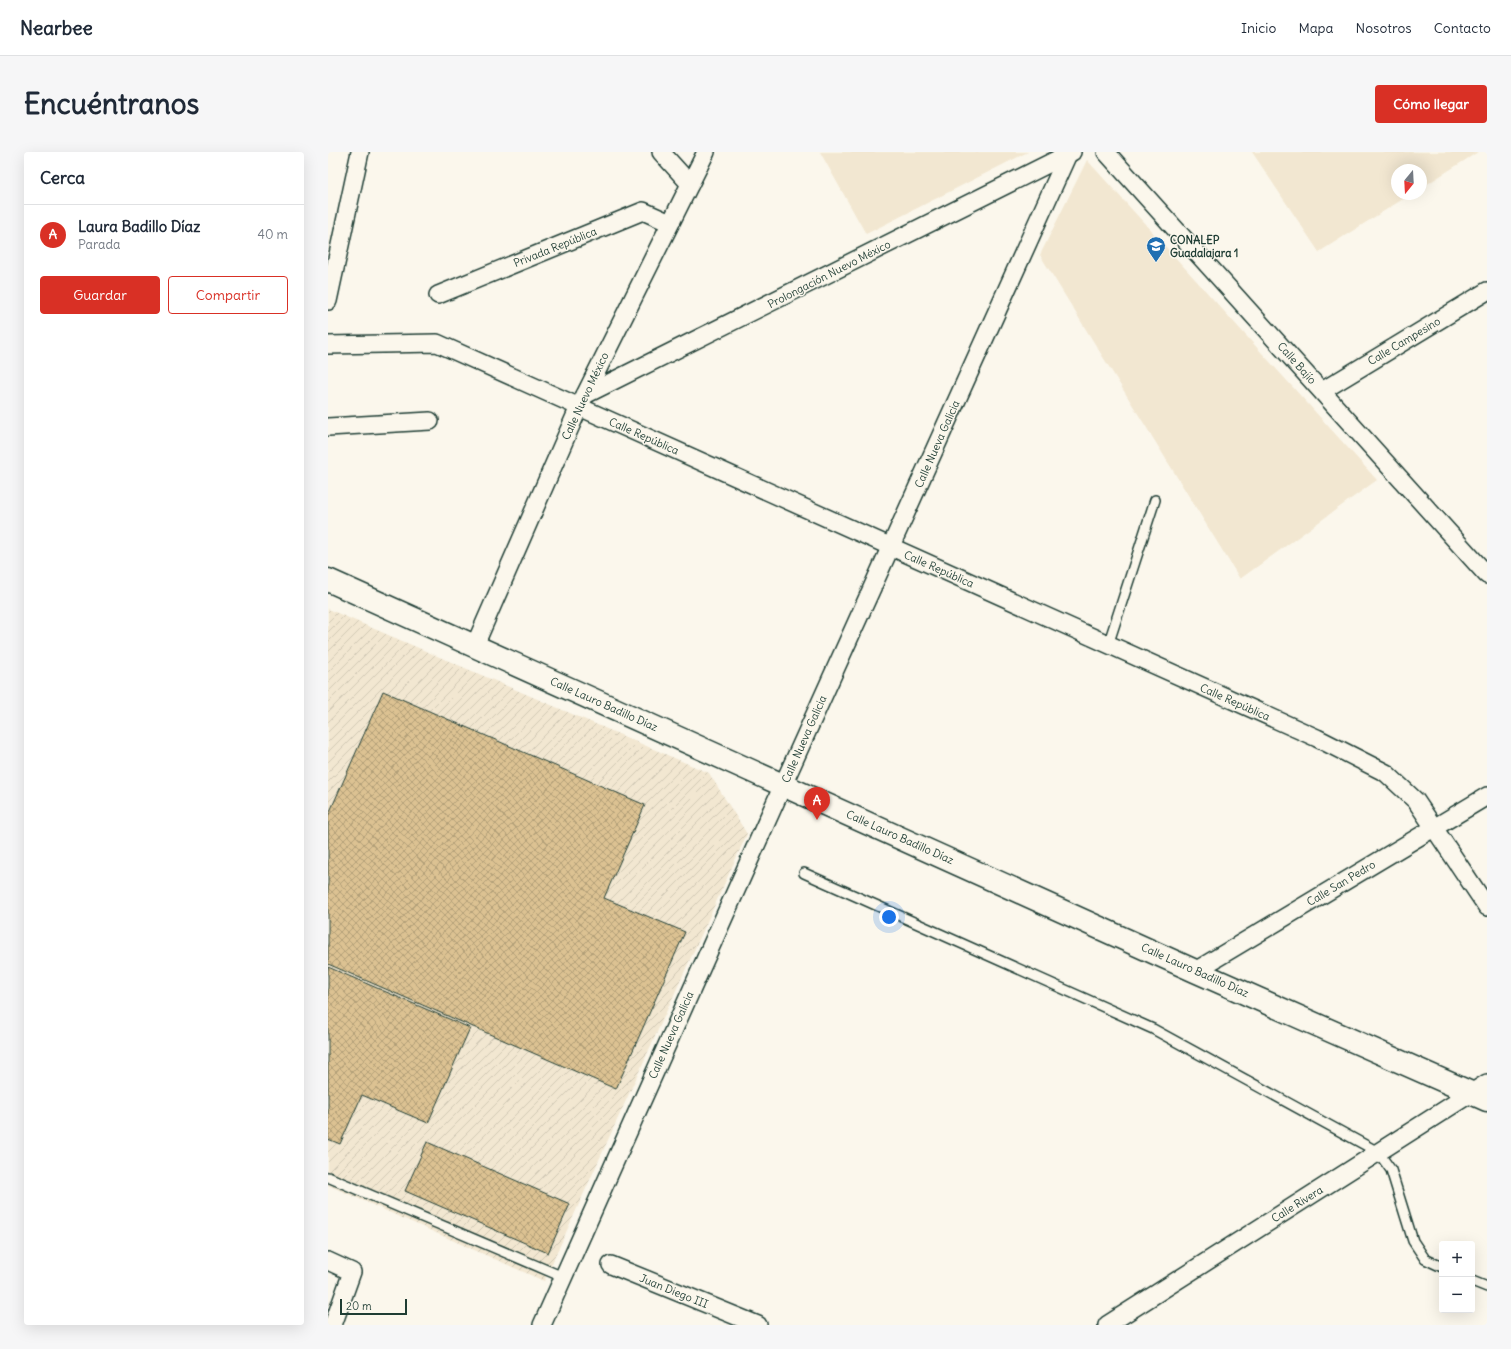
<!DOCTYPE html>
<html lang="es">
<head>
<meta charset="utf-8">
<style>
  body { margin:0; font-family:Delius,sans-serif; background:#f6f6f7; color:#1f2937 }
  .controls { position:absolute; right:12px; bottom:12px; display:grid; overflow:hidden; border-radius:4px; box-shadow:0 4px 16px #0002 }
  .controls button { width:36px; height:36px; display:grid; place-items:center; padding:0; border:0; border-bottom:1px solid #e0e1e3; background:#fff; color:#1f2937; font:20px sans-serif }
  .compass { position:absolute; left:1063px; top:12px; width:36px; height:36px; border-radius:50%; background:#fff; box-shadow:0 4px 16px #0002; rotate:198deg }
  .scale { position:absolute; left:12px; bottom:10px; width:67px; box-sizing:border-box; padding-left:4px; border:2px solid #1f3d34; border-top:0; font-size:11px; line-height:14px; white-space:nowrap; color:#1f3d34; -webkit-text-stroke:3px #fbf7ec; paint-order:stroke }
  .you { position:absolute; left:561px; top:765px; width:14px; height:14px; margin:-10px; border:3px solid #fff; border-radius:50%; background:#1a73e8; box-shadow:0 0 0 6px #1a73e833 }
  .badge { display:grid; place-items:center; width:26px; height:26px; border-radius:50%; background:#d93025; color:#fff; font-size:13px; font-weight:700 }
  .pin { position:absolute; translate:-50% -33px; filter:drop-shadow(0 1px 2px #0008) }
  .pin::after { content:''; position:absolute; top:21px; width:14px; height:12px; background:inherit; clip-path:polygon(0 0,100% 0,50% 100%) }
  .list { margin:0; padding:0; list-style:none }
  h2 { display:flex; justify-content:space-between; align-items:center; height:52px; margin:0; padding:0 16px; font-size:17px }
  h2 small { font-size:13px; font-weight:400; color:#747a83 }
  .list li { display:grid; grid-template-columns:26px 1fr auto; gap:12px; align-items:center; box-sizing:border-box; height:60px; padding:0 16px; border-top:1px solid #e0e1e3 }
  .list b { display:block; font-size:15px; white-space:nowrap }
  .list p { margin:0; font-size:13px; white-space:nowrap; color:#747a83 }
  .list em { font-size:13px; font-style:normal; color:#747a83 }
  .actions { display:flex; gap:8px; padding:12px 16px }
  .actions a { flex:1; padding:9px 0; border:1px solid #d93025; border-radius:4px; text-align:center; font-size:14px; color:#d93025 }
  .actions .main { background:#d93025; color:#fff }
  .map { position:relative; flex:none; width:1159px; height:1173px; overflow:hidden; border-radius:4px }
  header { display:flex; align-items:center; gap:24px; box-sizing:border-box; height:56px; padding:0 20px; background:#fff; border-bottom:1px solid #e0e1e3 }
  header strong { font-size:19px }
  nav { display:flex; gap:22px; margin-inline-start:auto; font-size:14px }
  .intro { display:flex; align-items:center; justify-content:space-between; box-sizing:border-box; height:96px; padding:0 24px }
  h1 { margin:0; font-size:28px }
  .button { padding:10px 18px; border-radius:4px; background:#d93025; color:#fff; font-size:14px; font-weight:700 }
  main { display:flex; gap:24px; padding:0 24px }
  aside { flex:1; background:#fff; border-radius:4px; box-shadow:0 4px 16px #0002 }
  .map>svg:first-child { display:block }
  .built { fill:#f2e7d1 }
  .industrial { fill:url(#industrial-furrows) }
  .building { fill:url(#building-cross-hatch); stroke:#1f3d34 }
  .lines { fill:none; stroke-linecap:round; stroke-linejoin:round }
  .lane-casing { stroke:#1f3d34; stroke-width:12 }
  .street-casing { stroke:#1f3d34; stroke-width:20 }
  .secondary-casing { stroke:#1f3d34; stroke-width:25 }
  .lane { stroke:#fbf7ec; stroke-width:9 }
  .street { stroke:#fbf7ec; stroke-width:17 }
  .secondary { stroke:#fbf7ec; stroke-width:22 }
  .labels { text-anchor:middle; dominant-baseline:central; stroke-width:3; stroke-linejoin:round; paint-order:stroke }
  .poi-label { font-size:11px; font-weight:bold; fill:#1f3d34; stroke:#fbf7ec; text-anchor:start }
  .street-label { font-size:11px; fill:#1f3d34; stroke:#fbf7ec }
</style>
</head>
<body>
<header>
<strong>Nearbee</strong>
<nav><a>Inicio</a><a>Mapa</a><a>Nosotros</a><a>Contacto</a></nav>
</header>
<div class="intro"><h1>Encuéntranos</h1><a class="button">Cómo llegar</a></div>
<main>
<aside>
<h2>Cerca<small></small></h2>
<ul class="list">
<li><span class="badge">A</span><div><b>Laura Badillo Díaz</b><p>Parada</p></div><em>40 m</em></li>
</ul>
<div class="actions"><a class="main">Guardar</a><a>Compartir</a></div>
</aside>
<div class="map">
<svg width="1159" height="1173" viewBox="0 0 1159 1173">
  <defs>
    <pattern id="industrial-furrows" width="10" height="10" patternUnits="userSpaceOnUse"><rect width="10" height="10" fill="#f2e7d1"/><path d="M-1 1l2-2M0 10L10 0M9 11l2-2" fill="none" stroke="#cfc7b4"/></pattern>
    <pattern id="building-cross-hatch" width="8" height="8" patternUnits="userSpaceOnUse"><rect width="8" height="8" fill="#dcc292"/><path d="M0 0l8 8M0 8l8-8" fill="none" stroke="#b29f78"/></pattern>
  </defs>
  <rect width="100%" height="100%" fill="#fbf7ec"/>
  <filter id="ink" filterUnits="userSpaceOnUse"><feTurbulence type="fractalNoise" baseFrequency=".025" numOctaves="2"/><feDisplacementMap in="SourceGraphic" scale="8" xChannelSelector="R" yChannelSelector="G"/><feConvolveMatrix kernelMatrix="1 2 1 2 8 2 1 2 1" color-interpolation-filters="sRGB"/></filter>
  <g filter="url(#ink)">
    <g class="built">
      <path d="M492 0H700L538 82Z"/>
      <path d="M924 0H1150L1093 36V18H1069V42H1083L991 100Z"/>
      <path d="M759 8 1049 328 912 427 712 103Z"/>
    </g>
    <path class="industrial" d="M0 457 381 621 419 682 216 1129 0 1033Z"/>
    <g class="building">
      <path d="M55 539 317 653 276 746 357 780 288 937 0 812V664Z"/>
      <path d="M0 815 142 876 100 971 34 943 12 992 0 987Z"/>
      <path d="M99 990 242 1052 220 1101 77 1039Z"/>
    </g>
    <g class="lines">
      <g class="lane-casing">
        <g id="lane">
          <path d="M780 493 827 348"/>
          <path d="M476 721 825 877 1050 1000 1063 1018 1085 1089 1097 1107 1114 1115"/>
          <path d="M0 1025 235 1125"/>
          <path d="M1144 1129 1159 1135"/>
        </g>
      </g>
      <g class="street-casing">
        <g id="street">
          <path d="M333 0 362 32"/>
          <path d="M778 0 1159 423"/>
          <path d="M110 143 315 59 342 71"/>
          <path d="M0 149 32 0"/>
          <path d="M0 193 109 191 989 586 1058 621 1088 649 1159 755"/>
          <path d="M994 239 1159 139"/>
          <path d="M257 243 744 0"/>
          <path d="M0 275 102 269"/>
          <path d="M147 493 251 255 378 0"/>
          <path d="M867 819 1159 644"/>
          <path d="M0 1109 24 1120 5 1173"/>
          <path d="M283 1113 430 1173"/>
          <path d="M214 1173 455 633 740 2"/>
          <path d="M779 1173 1159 931"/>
        </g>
      </g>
      <g class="secondary-casing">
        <path id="secondary" d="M0 428 867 819 1159 948"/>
      </g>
      <use href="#lane" class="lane"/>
      <use href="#street" class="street"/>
      <use href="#secondary" class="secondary"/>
    </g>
  </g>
  <defs>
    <g id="university-pin" transform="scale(1)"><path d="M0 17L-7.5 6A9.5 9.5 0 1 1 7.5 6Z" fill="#1f6fb2" stroke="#fbf7ec"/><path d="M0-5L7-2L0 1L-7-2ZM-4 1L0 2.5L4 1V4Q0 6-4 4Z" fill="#fff"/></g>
  </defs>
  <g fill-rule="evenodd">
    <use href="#university-pin" x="828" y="94"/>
  </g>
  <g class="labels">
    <g class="poi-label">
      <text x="842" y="88">CONALEP<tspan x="842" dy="13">Guadalajara 1</tspan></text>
    </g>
    <g class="street-label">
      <text transform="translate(227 95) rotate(-22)">Privada República</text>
      <text transform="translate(501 122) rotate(-27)">Prolongación Nuevo México</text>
      <text transform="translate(1076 189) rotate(-31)">Calle Campesino</text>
      <text transform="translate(969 211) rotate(48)">Calle Bajío</text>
      <text transform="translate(257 244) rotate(-65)">Calle Nuevo México</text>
      <text transform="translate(316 284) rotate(24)">Calle República</text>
      <text transform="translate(609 292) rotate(-66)">Calle Nueva Galicia</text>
      <text transform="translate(611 417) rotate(24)">Calle República</text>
      <text transform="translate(907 550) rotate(24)">Calle República</text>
      <text transform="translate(276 552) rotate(24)">Calle Lauro Badillo Díaz</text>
      <text transform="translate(476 587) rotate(-66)">Calle Nueva Galicia</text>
      <text transform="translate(572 685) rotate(24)">Calle Lauro Badillo Díaz</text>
      <text transform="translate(1013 731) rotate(-31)">Calle San Pedro</text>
      <text transform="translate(867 818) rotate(24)">Calle Lauro Badillo Díaz</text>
      <text transform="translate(343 883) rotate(-66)">Calle Nueva Galicia</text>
      <text transform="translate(969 1052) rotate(-32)">Calle Rivera</text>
      <text transform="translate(346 1139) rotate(22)">Juan Diego III</text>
    </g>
  </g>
</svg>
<div class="controls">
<button>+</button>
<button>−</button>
</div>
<svg class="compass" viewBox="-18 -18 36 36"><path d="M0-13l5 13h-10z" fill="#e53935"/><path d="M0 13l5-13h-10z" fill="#747a83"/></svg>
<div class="scale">20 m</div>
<div class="you"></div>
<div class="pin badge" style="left:489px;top:668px">A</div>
</div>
</main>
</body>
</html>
